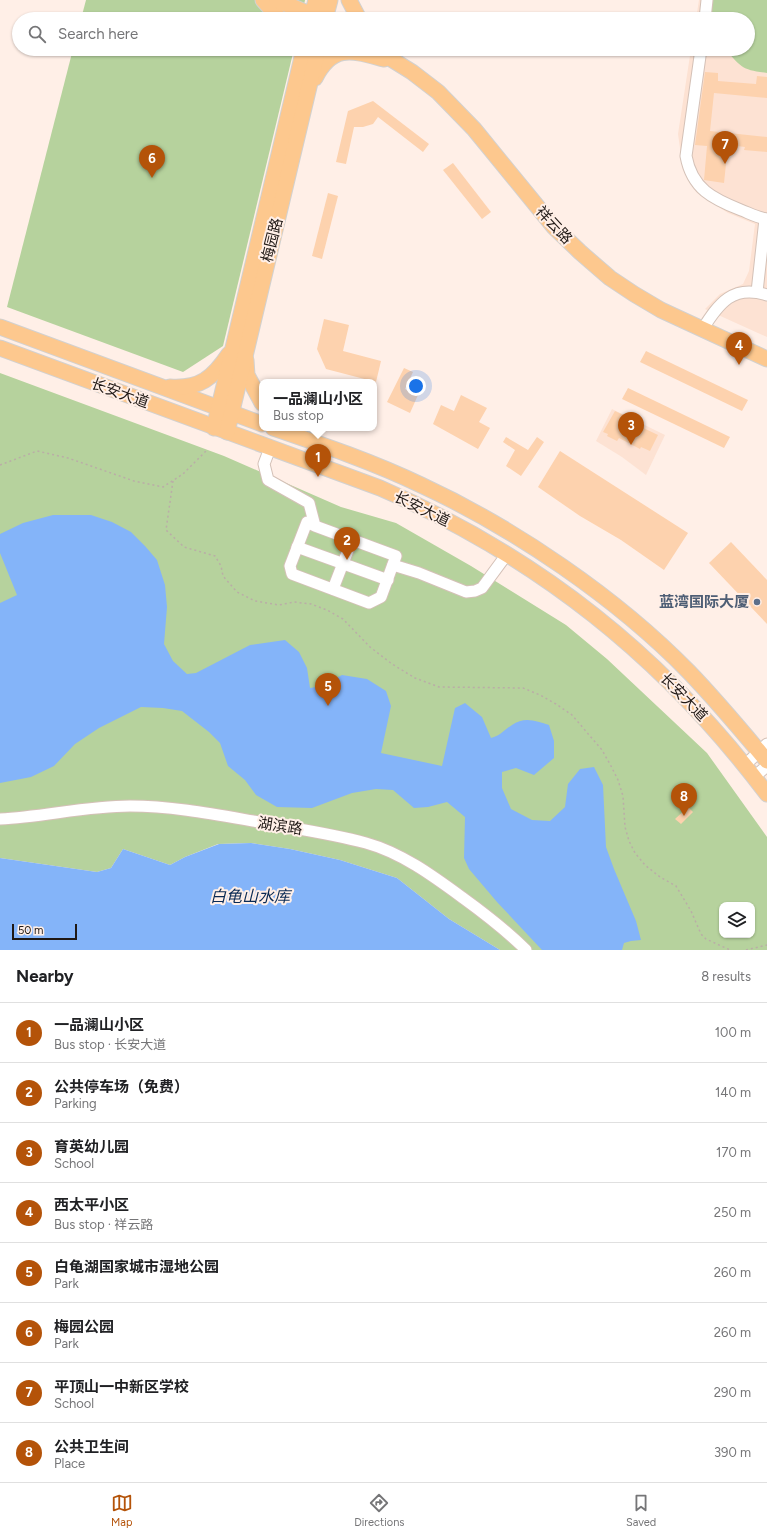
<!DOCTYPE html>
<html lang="en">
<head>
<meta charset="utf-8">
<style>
  body { margin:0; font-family:Figtree,"Noto Sans SC",sans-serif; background:#f2f2f2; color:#202124 }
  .controls { position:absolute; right:12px; bottom:12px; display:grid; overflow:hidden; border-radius:8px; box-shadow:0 1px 3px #0004 }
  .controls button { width:36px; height:36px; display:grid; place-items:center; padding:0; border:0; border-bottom:1px solid #e0e0e0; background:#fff; color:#202124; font:20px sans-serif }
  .scale { position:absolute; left:12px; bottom:10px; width:65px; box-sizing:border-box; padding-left:4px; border:2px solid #1f1815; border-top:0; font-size:11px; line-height:14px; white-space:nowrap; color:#1f1815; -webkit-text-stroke:3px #ffefe7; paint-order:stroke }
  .you { position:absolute; left:416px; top:386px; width:14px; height:14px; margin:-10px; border:3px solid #fff; border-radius:50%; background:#1a73e8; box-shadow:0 0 0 6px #1a73e833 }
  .badge { display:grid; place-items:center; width:26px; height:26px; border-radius:50%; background:#b45309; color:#fff; font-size:13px; font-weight:700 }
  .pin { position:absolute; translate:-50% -33px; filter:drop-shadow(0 1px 2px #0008) }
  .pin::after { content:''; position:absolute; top:21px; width:14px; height:12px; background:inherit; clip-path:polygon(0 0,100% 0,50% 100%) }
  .popup { position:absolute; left:259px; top:379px; width:118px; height:52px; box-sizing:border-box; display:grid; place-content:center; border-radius:8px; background:#fff; filter:drop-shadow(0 1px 3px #0005); font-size:13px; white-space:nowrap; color:#757577 }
  .popup b { font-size:15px; color:#202124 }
  .popup::after { content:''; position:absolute; left:50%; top:100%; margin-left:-8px; border:8px solid transparent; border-top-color:#fff }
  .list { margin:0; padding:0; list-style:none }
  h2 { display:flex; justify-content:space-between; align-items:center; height:52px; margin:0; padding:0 16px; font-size:17px }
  h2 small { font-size:13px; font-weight:400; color:#757577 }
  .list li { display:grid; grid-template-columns:26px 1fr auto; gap:12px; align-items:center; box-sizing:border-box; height:60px; padding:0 16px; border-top:1px solid #e0e0e0 }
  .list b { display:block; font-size:15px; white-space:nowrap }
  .list p { margin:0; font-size:13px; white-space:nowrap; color:#757577 }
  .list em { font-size:13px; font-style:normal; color:#757577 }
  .icon { flex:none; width:22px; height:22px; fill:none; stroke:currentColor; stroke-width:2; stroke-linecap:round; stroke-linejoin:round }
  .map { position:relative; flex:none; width:767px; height:950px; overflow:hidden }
  .search { position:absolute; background:#fff; box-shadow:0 1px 3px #0004; left:12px; right:12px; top:12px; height:44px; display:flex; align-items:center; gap:10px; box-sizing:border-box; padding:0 14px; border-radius:22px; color:#757577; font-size:15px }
  .sheet { height:532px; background:#fff }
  nav { display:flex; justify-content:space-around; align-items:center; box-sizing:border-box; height:56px; border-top:1px solid #e0e0e0; background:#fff; font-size:11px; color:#757577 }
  nav a { display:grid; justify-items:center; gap:2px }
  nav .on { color:#b45309 }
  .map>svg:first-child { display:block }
  .built { fill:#fde2d3 }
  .green { fill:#b6d29d; fill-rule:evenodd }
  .water { fill:#84b4f9 }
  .building { fill:#fdd2ae }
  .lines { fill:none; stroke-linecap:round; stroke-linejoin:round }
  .minor-casing { stroke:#d4c1b7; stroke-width:13 }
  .major-casing { stroke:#d2d1d0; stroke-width:17 }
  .path { stroke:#baada7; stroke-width:1.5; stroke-dasharray:2 3; stroke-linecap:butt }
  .minor { stroke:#fff; stroke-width:11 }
  .major { stroke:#fdc88e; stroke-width:15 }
  .service-dot { fill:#5c6f8a; stroke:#ffefe7; stroke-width:1.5 }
  .labels { text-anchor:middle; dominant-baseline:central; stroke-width:4; stroke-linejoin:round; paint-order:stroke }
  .street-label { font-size:15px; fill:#1f1815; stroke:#ffefe7 }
  .service-label { font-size:15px; font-weight:bold; fill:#4e5e75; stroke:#ffefe7; text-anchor:end }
  .water-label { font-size:16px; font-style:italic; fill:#092953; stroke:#ffefe7 }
</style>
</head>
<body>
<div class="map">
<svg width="767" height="950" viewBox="0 0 767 950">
  <rect width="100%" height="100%" fill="#ffefe7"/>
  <g class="built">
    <path d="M699 0H767V337L705 309 720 294 743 284 749 271 755 224 728 213 696 192 687 173 681 155 678 134 691 49H748V19H696Z"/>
    <path d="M612 409 665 435 646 475 622 457 596 441Z"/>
  </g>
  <g class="green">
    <path d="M86 0H305L301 19H81Z"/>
    <path d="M710 0H767V73C742 70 741 67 725 49H748V19H707Z"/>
    <path d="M73 49H294L223 346 183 372 7 307Z"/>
    <path d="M0 373 224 456 341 507 396 523 471 566 566 625 607 659 707 753 767 837V950H500L449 919 397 878 340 860 290 849 251 843 218 844 185 857 170 865 123 849 111 868 97 872 0 858ZM722 905H752V935H722Z"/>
  </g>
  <g class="water">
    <path d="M53 515H91L112 522 131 532 145 546 157 560 165 585 167 607 164 644 173 661 187 674 196 673 250 645 285 640 299 652 307 668 310 688 322 686 342 675 367 679 386 691 391 706 381 753 442 766 455 708 465 703 482 717 491 738C500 736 504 730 512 725 524 716 537 721 549 725L554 741V758L534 775 516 768 502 772V788L511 809 532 820 550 821 565 807 568 784 580 769 594 767 603 785 606 847 614 869 636 921 641 940 631 941 624 943 622 950H542L497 902 469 869 464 858 465 817 447 802 428 807 414 808 393 790 376 789 352 793 312 808 277 807 256 795 245 780 228 766 220 743 209 732 182 711 163 708 141 707 99 728 75 744 54 766 31 777 0 783V603L17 595 0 553V534L23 523Z"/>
    <path d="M251 843 290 849 340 860 397 878 449 919 500 950H0V858L97 872 111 868 123 849 170 865 185 857 219 844Z"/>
  </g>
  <g class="building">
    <path d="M705 72 718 73V81L756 84 757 76 767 77V98L714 93 710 131 767 137V152L744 150 745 147 728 145 724 183 704 180 707 146 695 145Z"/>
    <path d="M373 101 429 144 423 152 378 117 373 124 363 127H354L346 164 336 162 348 111Z"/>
    <path d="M453 163 491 212 482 219 443 170Z"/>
    <path d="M328 193 338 196 322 259 312 256Z"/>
    <path d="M324 319 349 325 343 351 381 361 376 382 326 369 317 349Z"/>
    <path d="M646 351 748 400 742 411 640 362Z"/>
    <path d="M404 368 413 372 405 389 418 395 410 413 387 402Z"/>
    <path d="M628 388 730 437 724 448 622 399Z"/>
    <path d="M461 395 487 408 479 422 490 428 478 449 433 424 441 405 454 411Z"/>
    <path d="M615 411 636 421 635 424 658 435 650 451 641 447 640 449 619 438 617 441 607 436 608 434 603 432Z"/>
    <path d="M506 437 528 450 537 437 544 442 521 476 506 466 515 450 503 442Z"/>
    <path d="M560 451 688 533 664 570 621 540 580 516 538 487Z"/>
    <path d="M731 542 767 580V624L709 563Z"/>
    <path d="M688 807 693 812 681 824 675 819Z"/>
  </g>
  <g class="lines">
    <g class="minor-casing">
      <g id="minor">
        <path d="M705 19 707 0"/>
        <path d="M701 49 686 156C692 189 713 199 741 210 749 213 758 218 767 219"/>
        <path d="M757 292 765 219"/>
        <path d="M702 330C719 303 733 284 767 295"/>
        <path d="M270 448 264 464 268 480 309 503 315 526 396 556 381 597 369 603 292 574 290 566 307 522 315 526"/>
        <path d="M297 547 388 580"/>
        <path d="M393 565 419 573 466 592 475 591 482 588 507 554"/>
        <path d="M333 589 352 540"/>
        <path d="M744 766 767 744"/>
        <path d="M754 777 767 766"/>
        <path d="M0 819C43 817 86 806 130 806 171 806 213 814 253 821 291 828 329 833 366 843 402 853 433 876 463 898 485 914 507 931 526 950"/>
      </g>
    </g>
    <g class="major-casing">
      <g id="major">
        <path d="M263 0 280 19"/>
        <path d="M277 0 321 19"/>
        <path d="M349 0 359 19"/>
        <path d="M311 19 316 0"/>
        <path d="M325 19 330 0"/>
        <path d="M375 49 412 72 438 92 474 129 554 227 580 252 610 278 634 294 661 310 767 359"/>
        <path d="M315 78C333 43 353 51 384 59"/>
        <path d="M0 327 262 424"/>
        <path d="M0 348 380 488C538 557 663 656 767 794"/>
        <path d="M246 360 247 375 262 403"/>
        <path d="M170 387C200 389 213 378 229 354"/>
        <path d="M214 428 304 49"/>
        <path d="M273 428C323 445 373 462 421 485 514 528 617 598 689 672 716 700 742 731 767 761"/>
        <path d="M227 432 318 49"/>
      </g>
    </g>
    <g class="path">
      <path d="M0 465 37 451 68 458 134 481 163 487 183 474 208 449"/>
      <path d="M173 481 166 530 184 547 215 556 221 566 223 576 237 592 255 601 279 605 294 602 311 604 327 610 343 619 370 647 392 664 415 678 439 687 523 688 540 695 556 704 572 715 602 750 611 766 618 780 623 796 625 827 629 841 635 853 645 865 660 877 676 886 691 911 701 934 706 939 730 950"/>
      <path d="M746 950 767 945"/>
    </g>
    <use href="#minor" class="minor"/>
    <use href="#major" class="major"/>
  </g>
  <circle class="service-dot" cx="757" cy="602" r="4"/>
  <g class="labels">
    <g class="street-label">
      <text transform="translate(554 225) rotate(47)">祥云路</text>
      <text transform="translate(272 240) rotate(-76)">梅园路</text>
      <text transform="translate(120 393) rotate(20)">长安大道</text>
      <text transform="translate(422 509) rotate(26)">长安大道</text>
      <text transform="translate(684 697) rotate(46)">长安大道</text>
      <text transform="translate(280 826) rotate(9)">湖滨路</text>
    </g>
    <g class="service-label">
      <text x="749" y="602">蓝湾国际大厦</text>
    </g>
    <g class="water-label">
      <text x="250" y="896">白龟山水库</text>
    </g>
  </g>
</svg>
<div class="controls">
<button><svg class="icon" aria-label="layers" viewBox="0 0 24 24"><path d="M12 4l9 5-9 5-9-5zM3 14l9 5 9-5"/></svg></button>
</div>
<div class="scale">50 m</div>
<div class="you"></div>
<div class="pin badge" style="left:318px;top:477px">1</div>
<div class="popup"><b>一品澜山小区</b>Bus stop</div>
<div class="pin badge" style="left:347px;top:560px">2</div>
<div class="pin badge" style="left:631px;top:445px">3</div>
<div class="pin badge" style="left:739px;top:365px">4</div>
<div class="pin badge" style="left:328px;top:706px">5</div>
<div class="pin badge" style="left:152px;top:178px">6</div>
<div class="pin badge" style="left:725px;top:164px">7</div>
<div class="pin badge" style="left:684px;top:816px">8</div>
<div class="search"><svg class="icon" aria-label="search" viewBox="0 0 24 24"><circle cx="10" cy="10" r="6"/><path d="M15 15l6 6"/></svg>Search here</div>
</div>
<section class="sheet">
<h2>Nearby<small>8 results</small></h2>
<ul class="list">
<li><span class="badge">1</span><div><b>一品澜山小区</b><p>Bus stop · 长安大道</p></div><em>100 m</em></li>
<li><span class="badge">2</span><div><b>公共停车场（免费）</b><p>Parking</p></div><em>140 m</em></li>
<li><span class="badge">3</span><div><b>育英幼儿园</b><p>School</p></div><em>170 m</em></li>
<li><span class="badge">4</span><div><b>西太平小区</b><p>Bus stop · 祥云路</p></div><em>250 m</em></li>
<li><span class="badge">5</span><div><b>白龟湖国家城市湿地公园</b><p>Park</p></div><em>260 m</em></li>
<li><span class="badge">6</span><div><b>梅园公园</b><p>Park</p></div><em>260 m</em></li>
<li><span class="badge">7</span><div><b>平顶山一中新区学校</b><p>School</p></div><em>290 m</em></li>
<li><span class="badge">8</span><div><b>公共卫生间</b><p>Place</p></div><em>390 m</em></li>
</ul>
</section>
<nav>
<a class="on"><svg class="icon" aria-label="map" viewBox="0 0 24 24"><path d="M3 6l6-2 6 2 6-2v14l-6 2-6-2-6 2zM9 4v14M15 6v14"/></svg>Map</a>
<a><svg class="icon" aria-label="directions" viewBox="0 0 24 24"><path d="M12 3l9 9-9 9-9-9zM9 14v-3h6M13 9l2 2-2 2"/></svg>Directions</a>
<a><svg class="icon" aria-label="saved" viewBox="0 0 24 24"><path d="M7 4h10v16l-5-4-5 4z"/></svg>Saved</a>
</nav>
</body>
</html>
